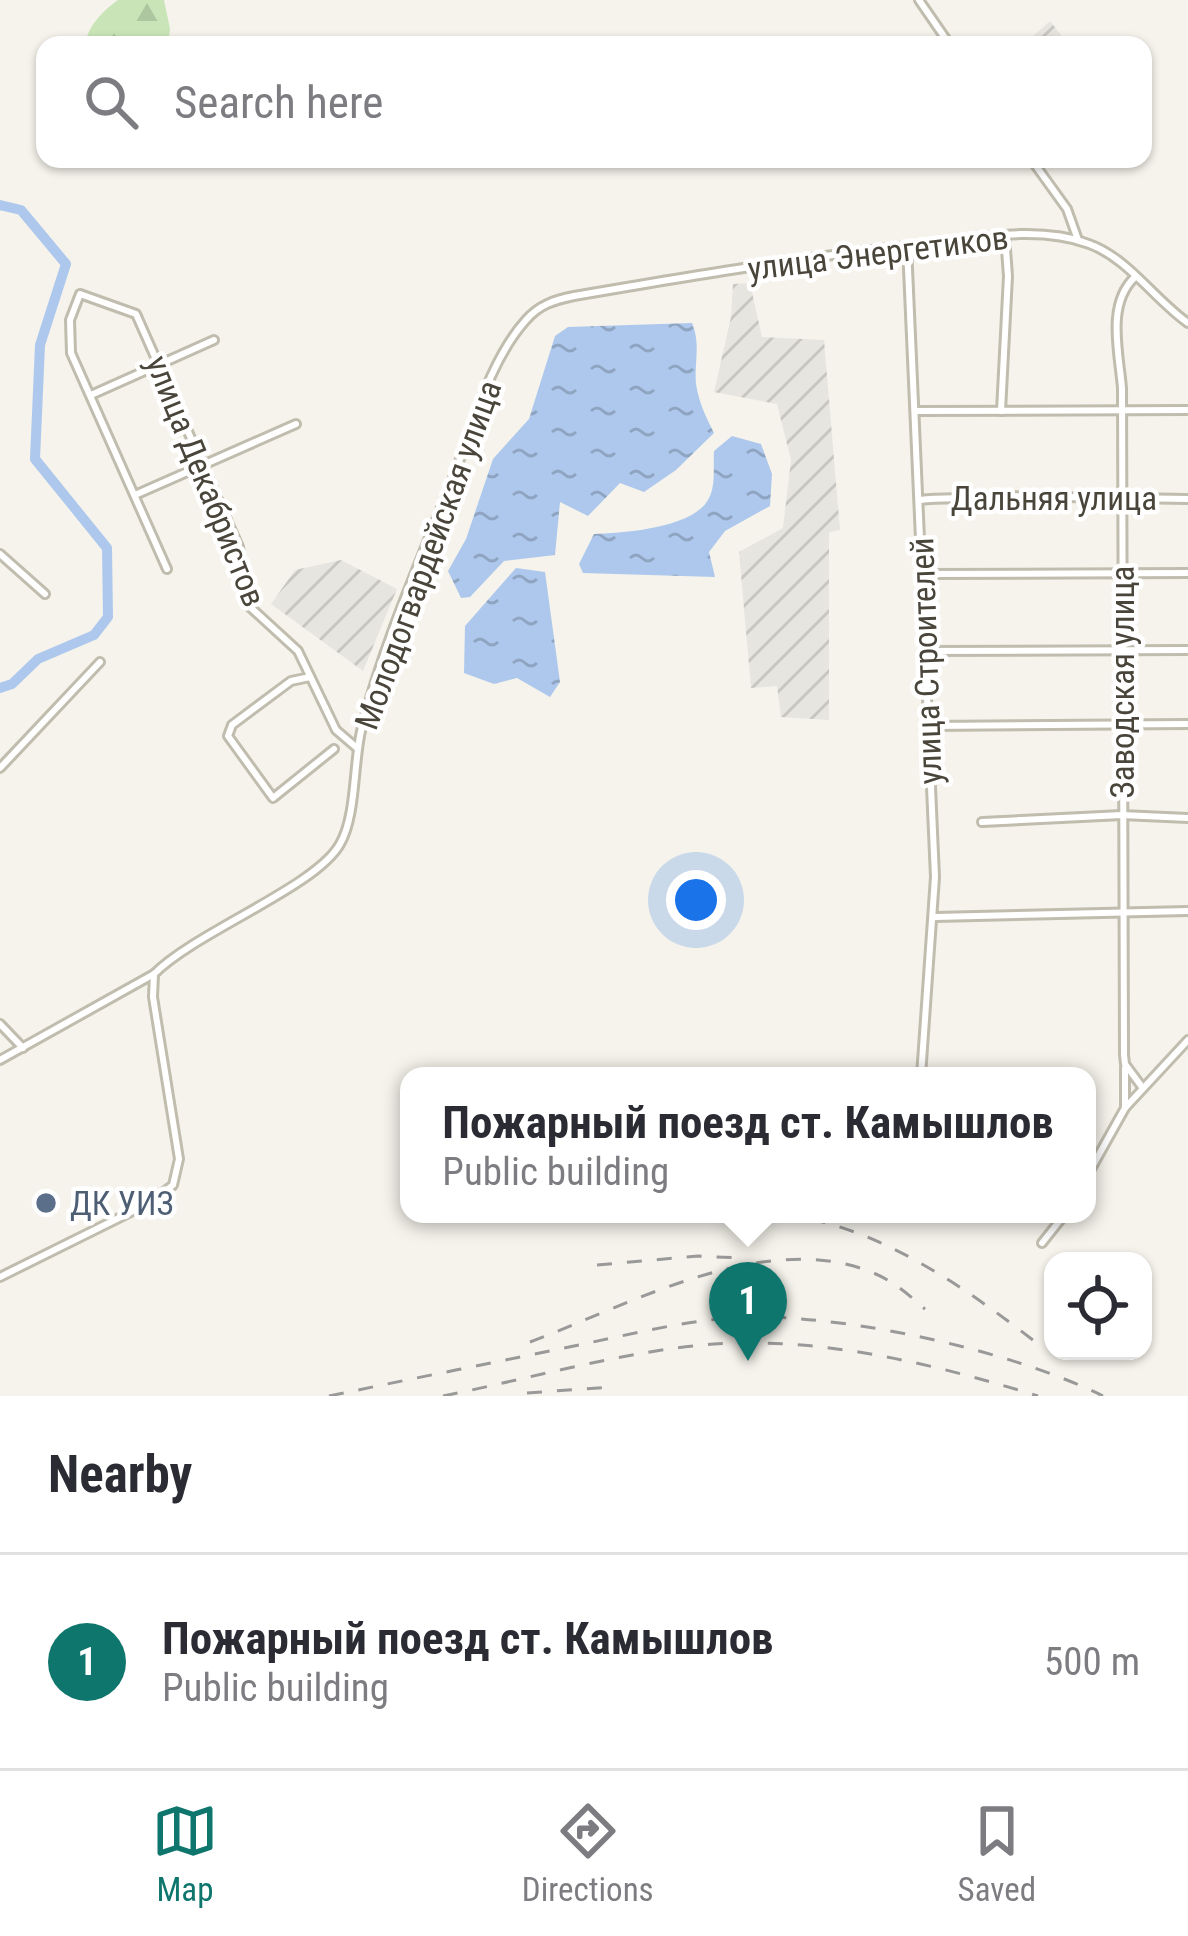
<!DOCTYPE html>
<html lang="en">
<head>
<meta charset="utf-8">
<style>
  body { margin:0; font-family:"Roboto Condensed",sans-serif; background:#f2f2f3; color:#2b2b33 }
  .controls { position:absolute; right:36px; bottom:36px; display:grid; overflow:hidden; border-radius:24px; box-shadow:0 3px 9px #0004 }
  .controls button { width:108px; height:108px; display:grid; place-items:center; padding:0; border:0; border-bottom:3px solid #e1e1e2; background:#fff; color:#2b2b33; font:60px sans-serif }
  .you { position:absolute; left:696px; top:900px; width:42px; height:42px; margin:-30px; border:9px solid #fff; border-radius:50%; background:#1a73e8; box-shadow:0 0 0 18px #1a73e833 }
  .badge { display:grid; place-items:center; width:78px; height:78px; border-radius:50%; background:#0f766e; color:#fff; font-size:39px; font-weight:700 }
  .pin { position:absolute; translate:-50% -99px; filter:drop-shadow(0 3px 6px #0008) }
  .pin::after { content:''; position:absolute; top:63px; width:42px; height:36px; background:inherit; clip-path:polygon(0 0,100% 0,50% 100%) }
  .popup { position:absolute; left:400px; top:1067px; width:696px; height:156px; box-sizing:border-box; display:grid; place-content:center; border-radius:24px; background:#fff; filter:drop-shadow(0 3px 9px #0005); font-size:39px; white-space:nowrap; color:#7c7c81 }
  .popup b { font-size:45px; color:#2b2b33 }
  .popup::after { content:''; position:absolute; left:50%; top:100%; margin-left:-24px; border:24px solid transparent; border-top-color:#fff }
  .list { margin:0; padding:0; list-style:none }
  h2 { display:flex; justify-content:space-between; align-items:center; height:156px; margin:0; padding:0 48px; font-size:51px }
  h2 small { font-size:39px; font-weight:400; color:#7c7c81 }
  .list li { display:grid; grid-template-columns:78px 1fr auto; gap:36px; align-items:center; box-sizing:border-box; height:216px; padding:0 48px; border-top:3px solid #e1e1e2 }
  .list b { display:block; font-size:45px; white-space:nowrap }
  .list p { margin:0; font-size:39px; white-space:nowrap; color:#7c7c81 }
  .list em { font-size:39px; font-style:normal; color:#7c7c81 }
  .icon { flex:none; width:66px; height:66px; fill:none; stroke:currentColor; stroke-width:2; stroke-linecap:round; stroke-linejoin:round }
  .map { position:relative; flex:none; width:1188px; height:1396px; overflow:hidden }
  .search { position:absolute; background:#fff; box-shadow:0 3px 9px #0004; left:36px; right:36px; top:36px; height:132px; display:flex; align-items:center; gap:30px; box-sizing:border-box; padding:0 42px; border-radius:24px; color:#7c7c81; font-size:45px }
  .sheet { height:372px; background:#fff }
  nav { display:flex; justify-content:space-around; align-items:center; box-sizing:border-box; height:168px; border-top:3px solid #e1e1e2; background:#fff; font-size:33px; color:#7c7c81 }
  nav a { display:grid; justify-items:center; gap:6px }
  nav .on { color:#0f766e }
  .map>svg:first-child { display:block }
  .industrial { fill:url(#industrial-furrows) }
  .forest { fill:url(#forest-firs) }
  .water { fill:url(#water-ripples) }
  .lines { fill:none; stroke-linecap:round; stroke-linejoin:round }
  .river { stroke:#adc8ec; stroke-width:10 }
  .minor-casing { stroke:#c0bcae; stroke-width:12 }
  .minor { stroke:#fff; stroke-width:6 }
  .rail { stroke:#999; stroke-width:3; stroke-dasharray:15 15; stroke-linecap:butt }
  .service-dot { fill:#5c6f8a; stroke:#fff; stroke-width:4.5 }
  .labels { text-anchor:middle; dominant-baseline:central; stroke-width:9; stroke-linejoin:round; paint-order:stroke }
  .street-label { font-size:33px; fill:#49453a; stroke:#fff }
  .service-label { font-size:33px; fill:#4e5e75; stroke:#fff; text-anchor:start }
</style>
</head>
<body>
<div class="map">
<svg width="1188" height="1396" viewBox="0 0 1188 1396">
  <defs>
    <pattern id="industrial-furrows" width="10" height="10" patternUnits="userSpaceOnUse" patternTransform="scale(3)"><rect width="10" height="10" fill="#e7e5e0"/><path d="M-1 1l2-2M0 10L10 0M9 11l2-2" fill="none" stroke="#c8c6c1"/></pattern>
    <pattern id="forest-firs" width="22" height="20" patternUnits="userSpaceOnUse" patternTransform="scale(3)"><rect width="22" height="20" fill="#c9e5b8"/><path d="M5 1l3.5 6h-7zM16 11l3.5 6h-7z" fill="#aec69f"/></pattern>
    <pattern id="water-ripples" width="26" height="14" patternUnits="userSpaceOnUse" patternTransform="scale(3)"><rect width="26" height="14" fill="#adc8ec"/><path d="M2 4q2-2 4 0t4 0M15 11q2-2 4 0t4 0" fill="none" stroke="#8fa4c0"/></pattern>
  </defs>
  <rect width="100%" height="100%" fill="#f5f3eb"/>
  <g class="industrial">
    <path d="M1050 21 1069 45H1023Z"/>
    <path d="M750 283 762 337 824 340 840 530 829 532V720L781 717 777 686 751 688 739 552 783 528 791 460 777 404 714 392 731 317 733 284Z"/>
    <path d="M341 560 397 589 363 671 271 604 295 570Z"/>
  </g>
  <path class="forest" d="M118 0H164L170 29 168 45H85C88 25 103 11 118 0Z"/>
  <g class="water">
    <path d="M692 323C701 344 694 363 696 384 699 403 706 417 714 433L676 470 644 492 620 483 588 516 560 502 555 555 504 561 470 597 461 598 448 571 466 539 493 459 529 419 555 336 568 327Z"/>
    <path d="M732 436 761 444 772 474 770 506 725 531 709 552 715 577 583 573 579 564 594 534C624 533 695 528 709 498 716 485 713 465 714 451Z"/>
    <path d="M516 568 545 572 560 682 550 697 517 678 494 684 464 673 465 626Z"/>
  </g>
  <g class="lines">
    <path class="river" d="M0 205 21 210 66 264 40 345 35 459 107 548 108 617 94 635 38 659 12 684 0 688"/>
    <g class="minor-casing">
      <g id="minor">
        <path d="M919 0 950 45"/>
        <path d="M1031 159 1067 209 1078 240"/>
        <path d="M907 246 935 877 921 1076"/>
        <path d="M1135 277C1106 304 1119 352 1122 388L1124 1055 1125 1064 1142 1087"/>
        <path d="M91 395 214 340"/>
        <path d="M917 411 1188 410"/>
        <path d="M1001 411 1008 276 1005 236"/>
        <path d="M135 495 296 424"/>
        <path d="M920 500C949 496 977 501 1006 496L1188 499"/>
        <path d="M0 554 45 594"/>
        <path d="M167 569 71 353 70 320 80 294 136 314 239 547 250 607 298 651 336 730 357 748"/>
        <path d="M924 574 1188 573"/>
        <path d="M925 651 1188 650"/>
        <path d="M310 677 291 681 232 725 228 736 273 798 334 749"/>
        <path d="M928 726 1188 724"/>
        <path d="M0 768 100 662"/>
        <path d="M982 822 1122 815 1188 818"/>
        <path d="M935 917 1188 911"/>
        <path d="M0 1024 23 1048"/>
        <path d="M0 1060 154 974C197 931 316 887 340 844 357 815 353 760 362 727 384 642 421 559 453 478 473 427 489 361 526 320 539 305 554 300 574 296 691 276 808 256 926 244 977 238 1039 225 1089 244 1128 258 1154 299 1188 323"/>
        <path d="M1125 1068V1108"/>
        <path d="M1087 1176 1125 1108 1188 1040"/>
        <path d="M1042 1243 1065 1214"/>
        <path d="M0 1277 151 1202 173 1185 179 1159 153 997 154 974"/>
      </g>
    </g>
    <use href="#minor" class="minor"/>
    <g class="rail">
      <path d="M781 1214C878 1225 966 1288 1042 1347"/>
      <path d="M597 1265 698 1256 740 1258"/>
      <path d="M530 1342C629 1305 764 1229 871 1272 892 1280 908 1294 925 1309"/>
      <path d="M527 1393 611 1387"/>
      <path d="M329 1396C415 1378 502 1361 588 1343 646 1331 708 1315 768 1317 868 1320 1014 1352 1103 1396"/>
      <path d="M443 1396C528 1379 629 1350 714 1344 823 1337 935 1364 1038 1396"/>
    </g>
  </g>
  <circle class="service-dot" cx="46" cy="1203" r="12"/>
  <g class="labels">
    <g class="street-label">
      <text transform="translate(878 253) rotate(-7)">улица Энергетиков</text>
      <text transform="translate(206 481) rotate(68)">улица Декабристов</text>
      <text x="1054" y="498">Дальняя улица</text>
      <text transform="translate(428 555) rotate(-70)">Молодогвардейская улица</text>
      <text transform="translate(926 661) rotate(-92)">улица Строителей</text>
      <text transform="translate(1122 682) rotate(-90)">Заводская улица</text>
    </g>
    <g class="service-label">
      <text x="70" y="1203">ДК УИЗ</text>
    </g>
  </g>
</svg>
<div class="controls">
<button><svg class="icon" aria-label="locate" viewBox="0 0 24 24"><circle cx="12" cy="12" r="6"/><path d="M12 2v4M12 18v4M2 12h4M18 12h4"/></svg></button>
</div>
<div class="you"></div>
<div class="pin badge" style="left:748px;top:1361px">1</div>
<div class="popup"><b>Пожарный поезд ст. Камышлов</b>Public building</div>
<div class="search"><svg class="icon" aria-label="search" viewBox="0 0 24 24"><circle cx="10" cy="10" r="6"/><path d="M15 15l6 6"/></svg>Search here</div>
</div>
<section class="sheet">
<h2>Nearby<small></small></h2>
<ul class="list">
<li><span class="badge">1</span><div><b>Пожарный поезд ст. Камышлов</b><p>Public building</p></div><em>500 m</em></li>
</ul>
</section>
<nav>
<a class="on"><svg class="icon" aria-label="map" viewBox="0 0 24 24"><path d="M3 6l6-2 6 2 6-2v14l-6 2-6-2-6 2zM9 4v14M15 6v14"/></svg>Map</a>
<a><svg class="icon" aria-label="directions" viewBox="0 0 24 24"><path d="M12 3l9 9-9 9-9-9zM9 14v-3h6M13 9l2 2-2 2"/></svg>Directions</a>
<a><svg class="icon" aria-label="saved" viewBox="0 0 24 24"><path d="M7 4h10v16l-5-4-5 4z"/></svg>Saved</a>
</nav>
</body>
</html>
